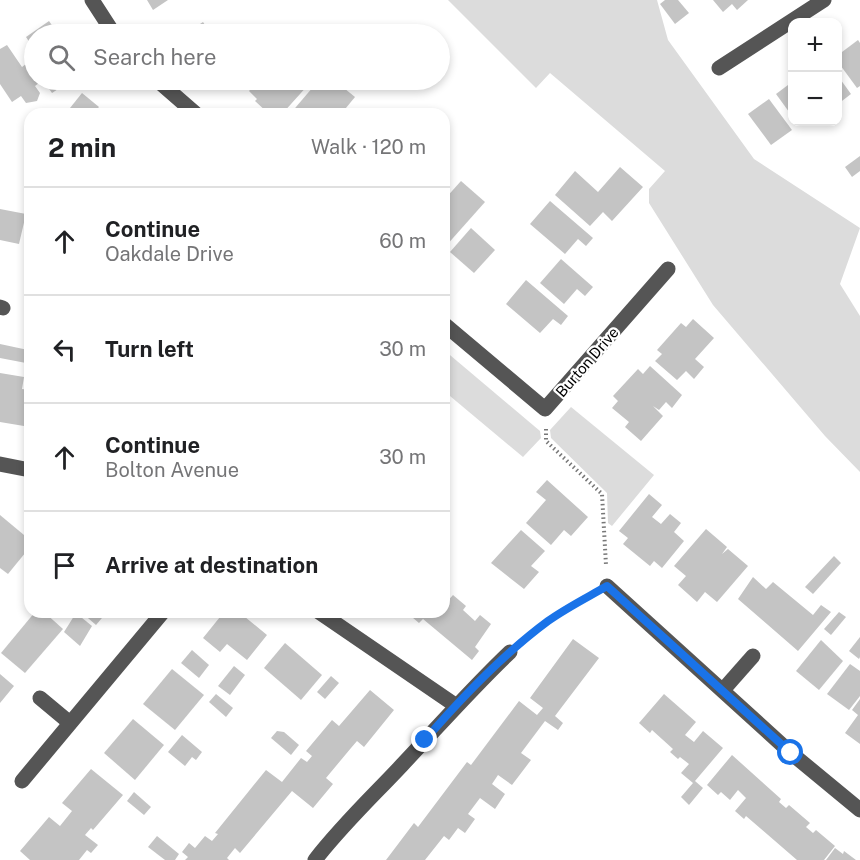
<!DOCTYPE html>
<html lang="en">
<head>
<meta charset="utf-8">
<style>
  body { margin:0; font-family:"Public Sans",sans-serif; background:#f2f2f2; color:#202124 }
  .controls { position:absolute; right:18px; top:18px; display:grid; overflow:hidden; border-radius:12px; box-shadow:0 3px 9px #0003 }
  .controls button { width:54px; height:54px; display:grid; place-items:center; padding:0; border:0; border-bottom:2px solid #e0e0e0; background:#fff; color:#202124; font:30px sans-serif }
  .stop { position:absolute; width:18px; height:18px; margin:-14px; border:4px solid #1a73e8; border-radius:50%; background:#fff }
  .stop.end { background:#1a73e8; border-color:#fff; box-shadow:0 2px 6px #0008 }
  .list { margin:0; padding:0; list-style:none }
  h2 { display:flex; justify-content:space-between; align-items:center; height:78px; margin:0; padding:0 24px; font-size:26px }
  h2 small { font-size:20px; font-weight:400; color:#757577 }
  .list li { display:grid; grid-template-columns:39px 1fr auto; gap:18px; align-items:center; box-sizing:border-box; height:108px; padding:0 24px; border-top:2px solid #e0e0e0 }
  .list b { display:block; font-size:22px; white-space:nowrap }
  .list p { margin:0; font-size:20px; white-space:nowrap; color:#757577 }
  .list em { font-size:20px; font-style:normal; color:#757577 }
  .icon { flex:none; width:33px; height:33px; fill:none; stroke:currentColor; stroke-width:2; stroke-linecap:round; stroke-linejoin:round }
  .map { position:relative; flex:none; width:860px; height:860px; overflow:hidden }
  .search { position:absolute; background:#fff; box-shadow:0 3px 9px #0003; left:24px; top:24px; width:426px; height:66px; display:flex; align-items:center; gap:15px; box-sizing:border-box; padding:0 21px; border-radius:33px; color:#757577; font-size:22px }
  .panel { position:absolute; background:#fff; box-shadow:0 3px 9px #0003; left:24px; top:108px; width:426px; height:510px; border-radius:18px }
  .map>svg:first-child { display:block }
  .green { fill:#dcdcdc }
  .building { fill:#c4c4c4 }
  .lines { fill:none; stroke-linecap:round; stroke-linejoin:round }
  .path { stroke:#777; stroke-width:4; stroke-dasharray:1.5 3; stroke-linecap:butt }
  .minor { stroke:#555; stroke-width:15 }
  .route { stroke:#1a73e8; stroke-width:8 }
  .labels { text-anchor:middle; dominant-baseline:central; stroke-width:4.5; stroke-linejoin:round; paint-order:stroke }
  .street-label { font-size:15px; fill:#000; stroke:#fff }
</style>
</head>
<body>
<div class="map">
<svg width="860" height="860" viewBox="0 0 860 860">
  <rect width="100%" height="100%" fill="#fff"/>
  <g class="green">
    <path d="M448 0H657L668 40 754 159 860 228 840 284 860 316V472L825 436 713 305 649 203V189L665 171 550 73 536 88Z"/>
    <path d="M444 350 540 431 541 438 523 457 444 391Z"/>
    <path d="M571 407 654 475 612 526 608 523 607 493 551 438 550 430Z"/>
  </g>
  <g class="building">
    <path d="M147 0H168L153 10Z"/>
    <path d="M665 0H678L689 13 675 24 660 4Z"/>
    <path d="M713 0H748L737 10 732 4 723 12Z"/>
    <path d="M49 21 58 34H34V49L26 37Z"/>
    <path d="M203 22 211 34H185Z"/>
    <path d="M245 24 252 30 258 34H235Z"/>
    <path d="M858 40 860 43V86L857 88 838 62V55Z"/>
    <path d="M7 45 22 67 30 61 34 66V80H72L52 93 43 80 35 86 40 93 37 101 26 103 21 96 12 102 0 84V49Z"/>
    <path d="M838 76 851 94 838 104Z"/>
    <path d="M228 80H249L240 90Z"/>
    <path d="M259 80H305L309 84 282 114H269L255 101 257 99 249 91Z"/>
    <path d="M319 80H334L355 97 341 114H290Z"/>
    <path d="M792 82V116L776 94Z"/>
    <path d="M82 93 99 107 93 114H77L70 108Z"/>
    <path d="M769 99 792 130 771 145 748 114Z"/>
    <path d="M860 156V171L852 177 845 167Z"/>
    <path d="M620 167 643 187 612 221 603 212 590 226 555 195 575 171 598 192Z"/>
    <path d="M461 181 485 202 445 247 444 200Z"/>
    <path d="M550 201 593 238 586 246 578 239 565 254 530 224Z"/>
    <path d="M0 209 26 214 19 244 0 240Z"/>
    <path d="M471 228 495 250 474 273 450 252Z"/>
    <path d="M561 259 593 287 585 296 577 289 564 304 540 283Z"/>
    <path d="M526 280 568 316 561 325 553 319 540 333 506 304Z"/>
    <path d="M693 319 714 338 695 359 704 367 694 379 686 371 677 380 655 361 662 354 657 350 681 323 686 327Z"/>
    <path d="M0 344 28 350 26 363 0 358Z"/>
    <path d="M650 366 682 395 672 408 666 402 659 410 653 406 663 416 641 441 625 427 629 422 612 408 618 401 613 396 638 369 643 374Z"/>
    <path d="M0 373 24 377 22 389 30 390V427L0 422Z"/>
    <path d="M547 480 588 517 571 536 564 530 551 545 526 523 546 500 536 492Z"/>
    <path d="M649 494 662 505 652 517 661 524 670 514 681 523 674 532 684 541 662 568 654 561 650 566 623 544 628 538 619 531Z"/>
    <path d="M0 515 30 540V547L8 574 0 568Z"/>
    <path d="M706 529 727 547 722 554 728 549 748 566 717 602 705 592 697 602 678 585 686 576 674 566Z"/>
    <path d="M521 530 545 551 531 566 539 572 524 589 491 563Z"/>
    <path d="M834 556 841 563 813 594 805 587Z"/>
    <path d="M753 577 766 589 773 582 813 615 821 605 831 612 798 651 738 599Z"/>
    <path d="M453 595 466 606 463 610 475 621 480 615 491 624 475 647 479 651 472 660 423 619 419 623 406 612H444V605Z"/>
    <path d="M35 612H44L63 629 25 673 1 653Z"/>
    <path d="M81 612H107L96 625Z"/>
    <path d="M224 612H239L267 635 247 660 227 644 220 652 203 638Z"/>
    <path d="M839 612 846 617 831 635 824 629Z"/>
    <path d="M76 613 92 626 80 646 64 632Z"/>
    <path d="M860 637V657L859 659 849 651Z"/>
    <path d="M573 639 599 658 555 716 563 723 558 730 545 721 521 753 531 760 512 785 498 775 492 784 505 794 495 809 480 798 468 814 475 819 465 833 458 828 449 840 444 836 425 860H386L414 823 418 827 467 762 471 765 519 701 537 715 543 708 530 698Z"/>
    <path d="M821 640 843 661 819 690 796 671Z"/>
    <path d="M285 643 322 675 301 700 264 668Z"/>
    <path d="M192 650 209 665 199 678 181 663Z"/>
    <path d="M850 664 860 671V696L849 710 827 694Z"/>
    <path d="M234 666 245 675 230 695 218 686Z"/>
    <path d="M172 669 204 695 175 730 143 704Z"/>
    <path d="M0 674 14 686 0 703Z"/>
    <path d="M331 676 339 683 325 699 317 692Z"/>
    <path d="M370 690 394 710 364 747 357 741 351 748 326 778 333 784 313 808 292 791 240 853 235 848 227 858 229 860H185L188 857 182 852 189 843 195 848 205 836 212 841 218 834 215 833 266 770 282 782 301 758 307 762 312 756 306 751 332 720 339 726Z"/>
    <path d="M216 694 233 708 226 717 209 702Z"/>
    <path d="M664 694 696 722 685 735 694 742 703 731 723 748 695 781 703 788 689 805 681 797 693 783 681 773 689 764 680 757 678 759 670 752 673 749 652 730 650 733 639 723Z"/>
    <path d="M860 699V744L845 733 858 715 852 710Z"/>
    <path d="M133 719 164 745 135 780 104 753Z"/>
    <path d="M277 731 284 732 299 745 291 755 271 738Z"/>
    <path d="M182 735 202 752 196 760 192 757 185 766 168 752Z"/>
    <path d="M732 755 781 799 779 802 786 808 789 805 810 823 806 827 813 833 816 830 835 846 824 860H797L746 816 744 819 735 811 746 798 738 790 730 800 721 792 718 795 707 785Z"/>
    <path d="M91 769 123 795 93 830 91 828 85 835 98 845 91 853 87 850 79 860H30L20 851 49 817 60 826 72 811 62 803Z"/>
    <path d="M134 792 151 807 144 815 127 801Z"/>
    <path d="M157 836 179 854 175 860H165L148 847Z"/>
    <path d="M835 848 843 854 844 851 856 860H826Z"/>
  </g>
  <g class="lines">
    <g class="path">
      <path d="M546 429V441L602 494 606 565"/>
      <path d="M524 640 549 620 590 596"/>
    </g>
    <g class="minor">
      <path d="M92 0 114 34"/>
      <path d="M719 68 824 0"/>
      <path d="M157 80 196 114"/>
      <path d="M0 307 3 308"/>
      <path d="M444 324 545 409 668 269"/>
      <path d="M0 464 30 470"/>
      <path d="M607 586 791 753 860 810"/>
      <path d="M319 612 455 705"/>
      <path d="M723 690 753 656"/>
      <path d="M40 698 70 723"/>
      <path d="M22 781 163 612"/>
      <path d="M315 860C342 825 372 797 402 765 438 727 472 688 510 652"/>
    </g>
  </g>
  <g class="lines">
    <path class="route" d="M425 740C462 697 502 655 548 621 566 608 588 597 607 586L791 753"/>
  </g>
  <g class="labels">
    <g class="street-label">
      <text transform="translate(587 362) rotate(-49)">Burton Drive</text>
    </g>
  </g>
</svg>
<div class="controls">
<button>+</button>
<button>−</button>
</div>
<div class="stop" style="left:791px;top:753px"></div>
<div class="stop end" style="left:425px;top:740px"></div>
<div class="search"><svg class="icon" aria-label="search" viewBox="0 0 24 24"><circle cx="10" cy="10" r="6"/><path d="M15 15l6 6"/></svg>Search here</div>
<section class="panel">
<h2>2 min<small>Walk · 120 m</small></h2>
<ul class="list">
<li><svg class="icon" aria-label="ahead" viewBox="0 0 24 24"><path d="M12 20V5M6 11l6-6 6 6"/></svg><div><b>Continue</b><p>Oakdale Drive</p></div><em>60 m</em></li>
<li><svg class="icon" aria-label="left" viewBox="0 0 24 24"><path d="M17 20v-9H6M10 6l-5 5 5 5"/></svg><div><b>Turn left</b></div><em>30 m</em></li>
<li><svg class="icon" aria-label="ahead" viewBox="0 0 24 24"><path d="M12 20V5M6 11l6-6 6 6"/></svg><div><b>Continue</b><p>Bolton Avenue</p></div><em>30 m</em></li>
<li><svg class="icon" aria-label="arrive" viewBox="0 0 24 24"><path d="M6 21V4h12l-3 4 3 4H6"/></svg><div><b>Arrive at destination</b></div></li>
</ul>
</section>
</div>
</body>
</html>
